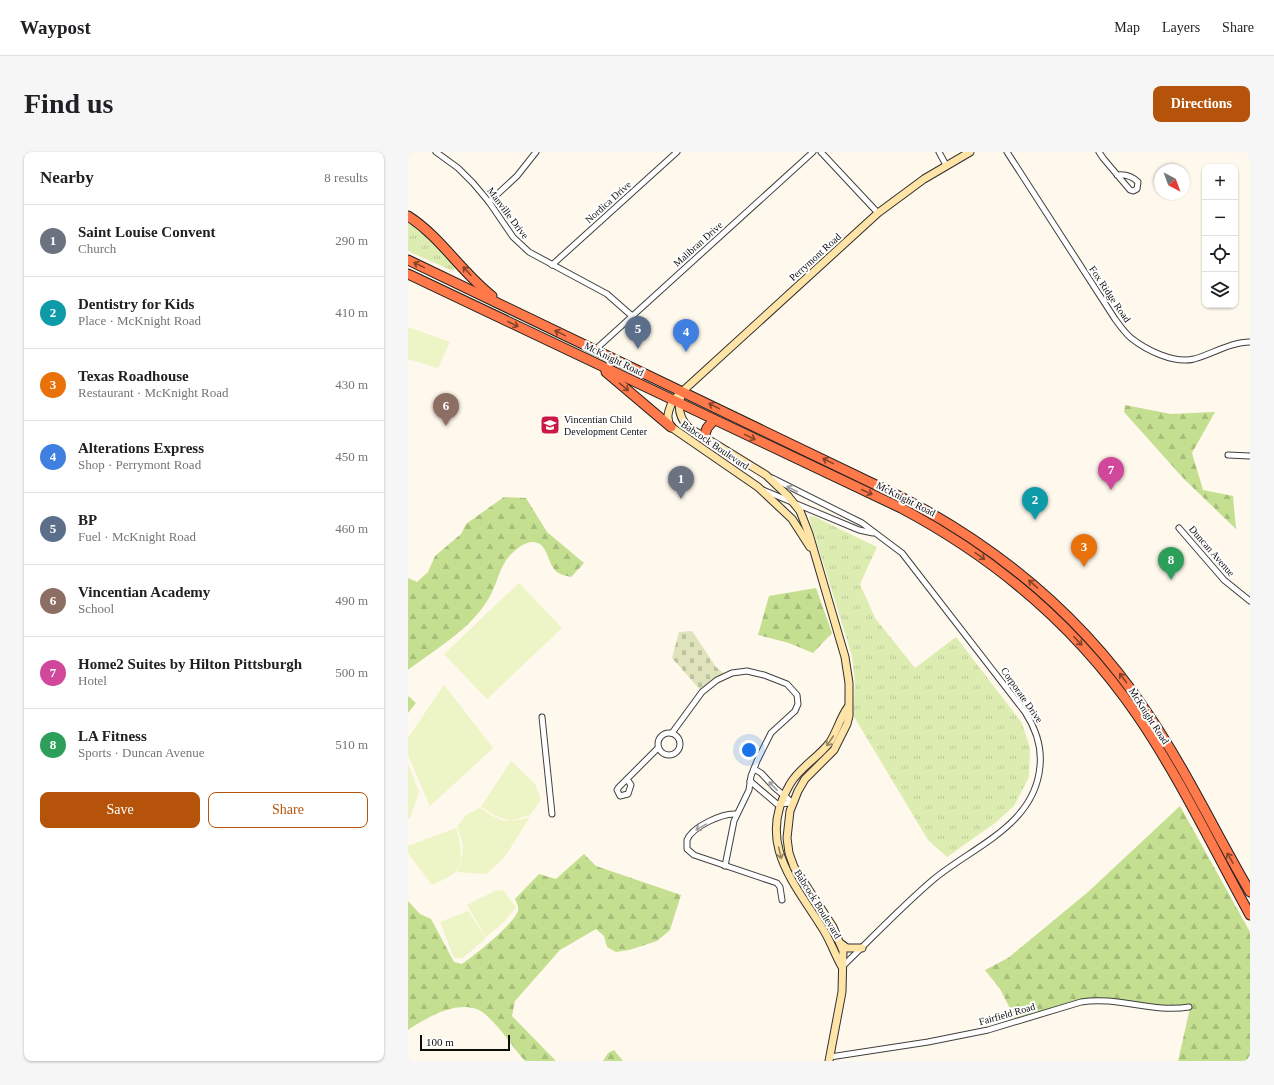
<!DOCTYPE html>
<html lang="en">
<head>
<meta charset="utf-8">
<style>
  body { margin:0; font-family:Georgia,serif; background:#f6f6f6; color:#202124 }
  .controls { position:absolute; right:12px; top:12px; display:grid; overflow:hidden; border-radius:8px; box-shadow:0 1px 3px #0004 }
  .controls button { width:36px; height:36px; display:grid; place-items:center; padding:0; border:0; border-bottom:1px solid #e0e0e0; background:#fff; color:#202124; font:20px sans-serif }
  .compass { position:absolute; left:746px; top:12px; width:36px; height:36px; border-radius:50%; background:#fff; box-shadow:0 1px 3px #0004; rotate:139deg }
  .scale { position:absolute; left:12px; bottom:10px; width:90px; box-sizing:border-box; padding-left:4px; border:2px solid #0d0d0d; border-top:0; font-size:11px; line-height:14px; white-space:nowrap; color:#0d0d0d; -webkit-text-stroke:3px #fff; paint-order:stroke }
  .you { position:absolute; left:341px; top:598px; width:14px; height:14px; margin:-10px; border:3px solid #fff; border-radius:50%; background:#1a73e8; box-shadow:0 0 0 6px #1a73e833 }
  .badge { display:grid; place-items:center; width:26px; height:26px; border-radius:50%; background:#b45309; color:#fff; font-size:13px; font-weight:700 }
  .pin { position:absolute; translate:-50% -33px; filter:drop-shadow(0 1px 2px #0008) }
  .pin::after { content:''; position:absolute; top:21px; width:14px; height:12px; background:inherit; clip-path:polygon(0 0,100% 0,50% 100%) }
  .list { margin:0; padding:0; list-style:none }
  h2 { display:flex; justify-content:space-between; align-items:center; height:52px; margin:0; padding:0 16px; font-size:17px }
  h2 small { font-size:13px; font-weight:400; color:#757577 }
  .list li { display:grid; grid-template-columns:26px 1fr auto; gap:12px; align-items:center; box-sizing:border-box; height:72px; padding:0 16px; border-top:1px solid #e0e0e0 }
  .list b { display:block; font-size:15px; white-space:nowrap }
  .list p { margin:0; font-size:13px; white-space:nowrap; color:#757577 }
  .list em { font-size:13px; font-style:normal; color:#757577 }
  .actions { display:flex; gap:8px; padding:12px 16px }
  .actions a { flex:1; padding:9px 0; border:1px solid #b45309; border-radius:8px; text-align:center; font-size:14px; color:#b45309 }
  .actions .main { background:#b45309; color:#fff }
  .icon { flex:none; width:22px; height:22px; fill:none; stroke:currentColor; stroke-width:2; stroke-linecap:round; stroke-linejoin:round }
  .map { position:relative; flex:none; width:842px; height:909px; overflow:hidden; border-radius:8px }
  header { display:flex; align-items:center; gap:24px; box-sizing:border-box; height:56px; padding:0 20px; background:#fff; border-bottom:1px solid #e0e0e0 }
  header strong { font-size:19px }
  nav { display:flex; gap:22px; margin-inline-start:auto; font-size:14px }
  .intro { display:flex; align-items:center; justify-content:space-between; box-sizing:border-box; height:96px; padding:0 24px }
  h1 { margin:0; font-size:28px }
  .button { padding:10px 18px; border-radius:8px; background:#b45309; color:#fff; font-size:14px; font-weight:700 }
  main { display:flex; gap:24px; padding:0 24px }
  aside { flex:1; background:#fff; border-radius:8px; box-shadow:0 1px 3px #0004 }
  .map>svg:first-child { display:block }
  .grass { fill:url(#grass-tufts) }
  .forest { fill:url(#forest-firs) }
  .cemetery { fill:url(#cemetery-stones) }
  .pitch { fill:#edf4c5 }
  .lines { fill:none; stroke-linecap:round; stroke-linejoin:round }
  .street-casing { stroke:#404040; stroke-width:7 }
  .secondary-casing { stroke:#2f2f2f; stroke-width:9 }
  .highway-casing { stroke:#1e1e1e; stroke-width:11 }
  .street { stroke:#fff; stroke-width:5 }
  .secondary { stroke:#ffe4a7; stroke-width:7 }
  .highway { stroke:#ff794a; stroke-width:9 }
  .oneway { stroke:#86432c }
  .oneway2 { stroke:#9e9e9e }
  .oneway3 { stroke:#928362 }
  .labels { text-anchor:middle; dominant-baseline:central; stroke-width:4; stroke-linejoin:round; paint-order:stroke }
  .street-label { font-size:10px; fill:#0d0d0d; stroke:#fff }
  .poi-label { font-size:10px; fill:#0d0d0d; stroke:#fff; text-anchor:start }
</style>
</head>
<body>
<header>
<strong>Waypost</strong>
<nav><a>Map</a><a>Layers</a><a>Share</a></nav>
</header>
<div class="intro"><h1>Find us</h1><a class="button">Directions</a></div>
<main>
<aside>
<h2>Nearby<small>8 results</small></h2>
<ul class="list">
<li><span class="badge" style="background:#6b7280">1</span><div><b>Saint Louise Convent</b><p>Church</p></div><em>290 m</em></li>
<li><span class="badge" style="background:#0f9aa8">2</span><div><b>Dentistry for Kids</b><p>Place · McKnight Road</p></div><em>410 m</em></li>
<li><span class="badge" style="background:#e8710a">3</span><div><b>Texas Roadhouse</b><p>Restaurant · McKnight Road</p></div><em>430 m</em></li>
<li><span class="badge" style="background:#3f7fe0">4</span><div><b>Alterations Express</b><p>Shop · Perrymont Road</p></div><em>450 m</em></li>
<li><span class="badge" style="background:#5c6f8a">5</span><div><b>BP</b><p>Fuel · McKnight Road</p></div><em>460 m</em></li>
<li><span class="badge" style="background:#8d6e63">6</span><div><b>Vincentian Academy</b><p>School</p></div><em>490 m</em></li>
<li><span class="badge" style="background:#d1479c">7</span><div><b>Home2 Suites by Hilton Pittsburgh</b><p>Hotel</p></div><em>500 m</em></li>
<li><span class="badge" style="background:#2e9e5b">8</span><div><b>LA Fitness</b><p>Sports · Duncan Avenue</p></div><em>510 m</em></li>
</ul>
<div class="actions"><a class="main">Save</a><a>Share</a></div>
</aside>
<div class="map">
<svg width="842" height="909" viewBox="0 0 842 909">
  <defs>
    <pattern id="grass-tufts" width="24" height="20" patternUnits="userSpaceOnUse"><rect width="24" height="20" fill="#ddedb2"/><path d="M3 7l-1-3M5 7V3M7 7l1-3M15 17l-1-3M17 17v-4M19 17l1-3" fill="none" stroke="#bcca98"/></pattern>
    <pattern id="forest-firs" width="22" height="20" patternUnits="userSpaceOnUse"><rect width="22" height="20" fill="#c4df90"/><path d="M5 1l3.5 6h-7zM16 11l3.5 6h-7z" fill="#a7be7b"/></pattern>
    <pattern id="cemetery-stones" width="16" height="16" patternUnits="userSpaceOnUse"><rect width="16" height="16" fill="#dee3bb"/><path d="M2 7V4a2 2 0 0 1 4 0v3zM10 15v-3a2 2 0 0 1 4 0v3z" fill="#bdc2a0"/></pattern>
  </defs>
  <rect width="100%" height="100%" fill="#fff8ec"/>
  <g class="grass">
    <path d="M0 70 25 89 48 114 45 119 0 99Z"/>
    <path d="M405 364 469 395 452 432 467 466 507 516 548 485 614 571 622 596 621 625 606 654 587 671 539 705 520 688 445 563 447 531 444 504 401 365Z"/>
  </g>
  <g class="forest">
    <path d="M717 253 763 262 807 260 784 301 795 338 825 344 828 377 776 327 716 260Z"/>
    <path d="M96 345 118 346 139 380 176 411 163 425C159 424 153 423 149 420 138 411 141 389 123 390 118 391 112 394 109 397 91 410 91 429 81 446 61 479 30 495 0 518V426L9 430 20 420 27 404 53 382 58 372Z"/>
    <path d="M408 436 424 481 405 501 381 491 350 483 361 444Z"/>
    <path d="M0 544 8 551 0 561Z"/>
    <path d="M772 654 842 780V909H770L782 856 765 857 687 848 609 870 592 837 577 818 600 806 680 740Z"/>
    <path d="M176 702 188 714 273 743 262 778 249 789 221 798 208 800 199 795 196 784 188 777 152 798 107 849 104 864 148 909H117C104 894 92 875 77 862 55 844 19 865 0 878V749L12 762 23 767 46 810 54 812C67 803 105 773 110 759 111 755 109 751 107 747L131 722 148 727Z"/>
    <path d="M206 898 215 909H195L200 901Z"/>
  </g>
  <path class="cemetery" d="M284 479 308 515 318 523 294 540 264 506 271 480Z"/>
  <g class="pitch">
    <path d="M0 175 42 190 30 216 0 207Z"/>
    <path d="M111 431 154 476 79 547 36 502Z"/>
    <path d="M36 533 85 596 22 654 0 603V586Z"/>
    <path d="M103 609 127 632 133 648 122 663 102 669 88 664 73 655Z"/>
    <path d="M0 612 11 640 2 666 0 667Z"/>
    <path d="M72 656C94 670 96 672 122 665L96 706 78 722 49 720C56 701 57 694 49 675L58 663Z"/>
    <path d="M48 676C52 687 57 712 46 721 40 726 30 730 24 733L0 701V694Z"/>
    <path d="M95 738 108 755 96 770 78 785 59 753 87 739Z"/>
    <path d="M60 759 78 786 55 806H46L32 770Z"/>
  </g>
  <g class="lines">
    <g class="street-casing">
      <g id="street">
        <path d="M28 0 50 16 65 31 81 50 105 85 121 100 199 142 224 164"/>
        <path d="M413 0 470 61"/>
        <path d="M531 0 538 13"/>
        <path d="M599 0 707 167C712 174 717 181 723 186 738 198 766 212 786 207 804 202 823 190 842 190"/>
        <path d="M691 0 695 6 722 38 725 39 729 37 730 30C724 24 717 22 709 23"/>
        <path d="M81 50 109 24 128 0"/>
        <path d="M144 113 269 0"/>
        <path d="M188 197 405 0"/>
        <path d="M820 303 842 304"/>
        <path d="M364 326 454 371 494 401 617 560C628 577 634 594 632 614 627 673 566 694 526 727 494 754 464 786 434 815"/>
        <path d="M355 338 451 378 465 381"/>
        <path d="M771 376 816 428 842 449"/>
        <path d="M134 565 144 662"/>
        <circle cx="261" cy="592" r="11"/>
        <path d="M264 581 294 540 309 528 324 521 339 519 356 523 379 532 389 543 390 552 387 559 363 581 349 609 343 624 341 638 326 669 317 714"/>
        <path d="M346 617 353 621 367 636 385 651"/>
        <path d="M219 627 223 633 220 642 212 644 209 638 211 635 250 596"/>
        <path d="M342 629 369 652 385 651"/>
        <path d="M328 662C314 661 284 675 279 688V697L286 703 369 731 372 735 374 748"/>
        <path d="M422 905 520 890 580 878 673 850C710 844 744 861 781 855"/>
      </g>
    </g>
    <g class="secondary-casing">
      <g id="secondary">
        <path d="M275 239C269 252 270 264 280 275L358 323 380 344 392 359 401 382 437 505 441 531V564L439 572 426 598 397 627 390 639 382 659 379 686 381 701 386 715 425 775 435 799 434 840 421 909"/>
        <path d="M402 395 384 367 350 335 263 275C257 265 261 258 265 248L470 61 516 27 562 0"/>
        <path d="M432 791 439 796H454"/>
        <path d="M434 815C426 801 422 787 413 774 384 728 348 689 382 632 392 615 410 606 422 590 429 579 432 566 440 555"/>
      </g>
    </g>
    <g class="highway-casing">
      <g id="highway">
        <path d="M0 64C33 85 53 120 84 144"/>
        <path d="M0 108 497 347C594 398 677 468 738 559 777 616 807 680 842 740"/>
        <path d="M0 122 493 356C587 406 668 474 729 563 772 626 805 696 842 763"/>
        <path d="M198 220 263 275"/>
        <path d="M296 285 299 276 306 268"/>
      </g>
    </g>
    <use href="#street" class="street"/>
    <use href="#secondary" class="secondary"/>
    <use href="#highway" class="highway"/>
  </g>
  <defs><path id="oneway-shaft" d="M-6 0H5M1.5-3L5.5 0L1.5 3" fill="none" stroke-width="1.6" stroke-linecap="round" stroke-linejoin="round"/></defs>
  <g class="oneway">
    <use href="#oneway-shaft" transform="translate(11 113) rotate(-154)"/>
    <use href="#oneway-shaft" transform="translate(59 119) rotate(-132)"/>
    <use href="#oneway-shaft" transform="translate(105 172) rotate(26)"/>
    <use href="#oneway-shaft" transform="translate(152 181) rotate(-154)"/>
    <use href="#oneway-shaft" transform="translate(216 235) rotate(40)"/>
    <use href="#oneway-shaft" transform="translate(306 254) rotate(-154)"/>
    <use href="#oneway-shaft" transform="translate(342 285) rotate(26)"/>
    <use href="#oneway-shaft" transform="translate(420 309) rotate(-154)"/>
    <use href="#oneway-shaft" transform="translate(459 340) rotate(25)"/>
    <use href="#oneway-shaft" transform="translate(572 404) rotate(35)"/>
    <use href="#oneway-shaft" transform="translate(625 432) rotate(-139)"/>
    <use href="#oneway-shaft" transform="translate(670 489) rotate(47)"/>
    <use href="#oneway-shaft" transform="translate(715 526) rotate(-127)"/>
    <use href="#oneway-shaft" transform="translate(822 706) rotate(-120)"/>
  </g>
  <g class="oneway2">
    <use href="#oneway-shaft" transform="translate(384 337) rotate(-153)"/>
    <use href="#oneway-shaft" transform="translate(365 634) rotate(-134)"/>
    <use href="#oneway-shaft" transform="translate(293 675) rotate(151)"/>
  </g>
  <g class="oneway3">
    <use href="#oneway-shaft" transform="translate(422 589) rotate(124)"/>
    <use href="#oneway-shaft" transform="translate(372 701) rotate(77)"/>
  </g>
  <defs>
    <g id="school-square" transform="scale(1)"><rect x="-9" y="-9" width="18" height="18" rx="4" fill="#ca1844" stroke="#fff"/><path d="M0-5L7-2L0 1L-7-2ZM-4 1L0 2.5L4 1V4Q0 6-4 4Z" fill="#fff"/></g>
  </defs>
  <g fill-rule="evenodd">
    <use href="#school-square" x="142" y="273"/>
  </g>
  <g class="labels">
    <g class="street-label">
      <text transform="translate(200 50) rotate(-42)">Nordica Drive</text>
      <text transform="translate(100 61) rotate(53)">Manville Drive</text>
      <text transform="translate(290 92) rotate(-42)">Malibran Drive</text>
      <text transform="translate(407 105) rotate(-42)">Perrymont Road</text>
      <text transform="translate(702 142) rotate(56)">Fox Ridge Road</text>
      <text transform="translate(206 207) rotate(26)">McKnight Road</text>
      <text transform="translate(307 293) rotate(34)">Babcock Boulevard</text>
      <text transform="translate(498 347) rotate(27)">McKnight Road</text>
      <text transform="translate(804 399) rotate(49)">Duncan Avenue</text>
      <text transform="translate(614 543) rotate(55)">Corporate Drive</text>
      <text transform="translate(741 564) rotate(57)">McKnight Road</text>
      <text transform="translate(410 752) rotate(58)">Babcock Boulevard</text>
      <text transform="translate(599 862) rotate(-16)">Fairfield Road</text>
    </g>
    <g class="poi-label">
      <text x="156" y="267">Vincentian Child<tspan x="156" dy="12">Development Center</tspan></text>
    </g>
  </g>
</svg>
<div class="controls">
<button>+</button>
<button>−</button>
<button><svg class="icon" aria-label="locate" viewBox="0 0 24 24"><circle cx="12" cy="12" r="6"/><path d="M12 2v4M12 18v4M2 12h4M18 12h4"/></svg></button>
<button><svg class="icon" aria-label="layers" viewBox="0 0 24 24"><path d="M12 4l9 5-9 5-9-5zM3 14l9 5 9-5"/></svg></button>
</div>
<svg class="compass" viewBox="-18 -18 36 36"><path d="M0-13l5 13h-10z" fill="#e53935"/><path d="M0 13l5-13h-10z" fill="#757577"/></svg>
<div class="scale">100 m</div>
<div class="you"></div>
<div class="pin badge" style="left:273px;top:347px;background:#6b7280">1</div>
<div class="pin badge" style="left:627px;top:368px;background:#0f9aa8">2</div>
<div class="pin badge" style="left:676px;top:415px;background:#e8710a">3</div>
<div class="pin badge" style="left:278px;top:200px;background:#3f7fe0">4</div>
<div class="pin badge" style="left:230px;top:197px;background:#5c6f8a">5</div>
<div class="pin badge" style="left:38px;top:274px;background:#8d6e63">6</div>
<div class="pin badge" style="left:703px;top:338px;background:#d1479c">7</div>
<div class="pin badge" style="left:763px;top:428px;background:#2e9e5b">8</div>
</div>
</main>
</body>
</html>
